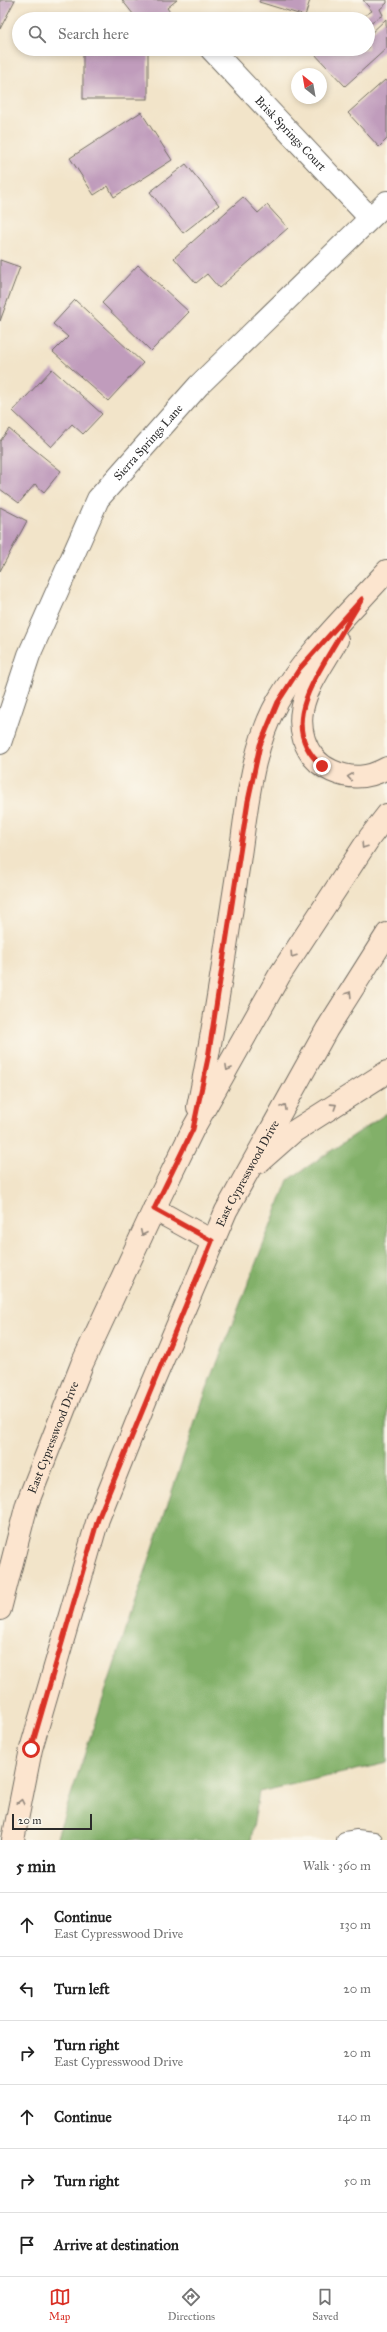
<!DOCTYPE html>
<html lang="en">
<head>
<meta charset="utf-8">
<style>
  body { margin:0; font-family:"IM FELL Great Primer",serif; background:#f2f2f2; color:#222 }
  .compass { position:absolute; left:291px; top:68px; width:36px; height:36px; border-radius:50%; background:#fff; box-shadow:0 2px 6px #0003; rotate:329deg }
  .scale { position:absolute; left:12px; bottom:10px; width:80px; box-sizing:border-box; padding-left:4px; border:2px solid #2b2b2b; border-top:0; font-size:11px; line-height:14px; white-space:nowrap; color:#2b2b2b; -webkit-text-stroke:3px #fbf7ec; paint-order:stroke }
  .stop { position:absolute; width:12px; height:12px; margin:-9px; border:3px solid #d93025; border-radius:50%; background:#fff }
  .stop.end { background:#d93025; border-color:#fff; box-shadow:0 1px 4px #0008 }
  .list { margin:0; padding:0; list-style:none }
  h2 { display:flex; justify-content:space-between; align-items:center; height:52px; margin:0; padding:0 16px; font-size:17px }
  h2 small { font-size:13px; font-weight:400; color:#767676 }
  .list li { display:grid; grid-template-columns:26px 1fr auto; gap:12px; align-items:center; box-sizing:border-box; height:64px; padding:0 16px; border-top:1px solid #e0e0e0 }
  .list b { display:block; font-size:15px; white-space:nowrap }
  .list p { margin:0; font-size:13px; white-space:nowrap; color:#767676 }
  .list em { font-size:13px; font-style:normal; color:#767676 }
  .icon { flex:none; width:22px; height:22px; fill:none; stroke:currentColor; stroke-width:2; stroke-linecap:round; stroke-linejoin:round }
  .map { position:relative; flex:none; width:387px; height:1840px; overflow:hidden }
  .search { position:absolute; background:#fff; box-shadow:0 2px 6px #0003; left:12px; right:12px; top:12px; height:44px; display:flex; align-items:center; gap:10px; box-sizing:border-box; padding:0 14px; border-radius:22px; color:#767676; font-size:15px }
  .sheet { height:436px; background:#fff }
  nav { display:flex; justify-content:space-around; align-items:center; box-sizing:border-box; height:56px; border-top:1px solid #e0e0e0; background:#fff; font-size:11px; color:#767676 }
  nav a { display:grid; justify-items:center; gap:2px }
  nav .on { color:#d93025 }
  .map>svg:first-child { display:block }
  .forest { fill:#82b069; stroke:#566e4a }
  .building { fill:#c09cbc }
  .lines { fill:none; stroke-linecap:round; stroke-linejoin:round }
  .service-casing { stroke:#716c62; stroke-width:18 }
  .minor-casing { stroke:#716c62; stroke-width:24 }
  .secondary-casing { stroke:#716c62; stroke-width:24 }
  .service { stroke:#fff; stroke-width:16 }
  .minor { stroke:#fff; stroke-width:22 }
  .secondary { stroke:#fce5cf; stroke-width:22 }
  .oneway { stroke:#94887d }
  .route { stroke:#d93025; stroke-width:5 }
  .labels { text-anchor:middle; dominant-baseline:central; stroke-width:3.5; stroke-linejoin:round; paint-order:stroke }
  .street-label { font-size:12px; fill:#2b2b2b; stroke:#fbf7ec }
</style>
</head>
<body>
<div class="map">
<svg width="387" height="1840" viewBox="0 0 387 1840">
  <rect width="100%" height="100%" fill="#fbf7ec"/>
  <filter id="ink" filterUnits="userSpaceOnUse"><feTurbulence type="fractalNoise" baseFrequency=".025" numOctaves="2"/><feDisplacementMap in="SourceGraphic" scale="8" xChannelSelector="R" yChannelSelector="G"/><feConvolveMatrix kernelMatrix="1 2 1 2 8 2 1 2 1" color-interpolation-filters="sRGB"/></filter>
  <filter id="wash" filterUnits="userSpaceOnUse"><feTurbulence type="fractalNoise" baseFrequency=".012" numOctaves="4" result="noise"/><feDisplacementMap in="SourceGraphic" scale="16" xChannelSelector="R" yChannelSelector="G"/><feGaussianBlur stdDeviation="0.9" result="paint"/><feColorMatrix in="noise" values="0 0 0 0 0 0 0 0 0 0 0 0 0 0 0 0 0 1.4 0 .05"/><feComposite in="paint" operator="in"/></filter>
  <g filter="url(#wash)">
    <rect width="100%" height="100%" fill="#f2e4c9"/>
    <path class="forest" d="M387 1113V1763L259 1792 251 1840H56L199 1410 288 1180Z"/>
    <g id="blocks">
      <g class="building">
        <path d="M0 0H15L0 29Z"/>
        <path d="M122 0H177L167 8 175 19H137Z"/>
        <path d="M260 0H310L305 16 259 2Z"/>
        <path d="M363 0H387V3L380 9 383 15 368 24V19H359L372 11Z"/>
        <path d="M349 13 355 19H343Z"/>
        <path d="M386 19 387 48 345 86 310 49H368V34L369 35Z"/>
        <rect x="83" y="49" width="65" height="50"/>
        <path d="M385 80 387 83V139L379 147 348 113Z"/>
        <path d="M141 112 172 160 114 197 108 186 94 195 70 158Z"/>
        <path d="M186 164 219 205 183 233 150 192Z"/>
        <path d="M243 197 258 213 267 205 288 228 219 288 207 274 196 283 174 258Z"/>
        <path d="M0 260 20 267 0 321Z"/>
        <path d="M138 265 189 312 151 351 102 303Z"/>
        <path d="M75 300 143 363 108 401 53 352 68 337 53 324Z"/>
        <path d="M52 369 102 414 83 434 72 424 51 447 13 411Z"/>
        <path d="M9 429 61 471 44 492 35 484 19 503 0 489V441Z"/>
        <path d="M0 507 27 521 0 571Z"/>
      </g>
    </g>
  </g>
  <g filter="url(#ink)">
    <use href="#blocks" fill-opacity="0" stroke="#716c62" stroke-width="1"/>
    <g class="lines">
      <g class="service-casing">
        <path id="service" d="M345 1840 357 1838 374 1840"/>
      </g>
      <g class="minor-casing">
        <g id="minor">
          <path id="s1" d="M211 49 370 218"/>
          <path id="s2" d="M0 743 29 655 98 499 199 385 387 202"/>
        </g>
      </g>
      <g class="secondary-casing">
        <g id="secondary">
          <path d="M337 640C327 658 313 677 306 696 295 725 303 758 332 771 352 780 369 778 387 768"/>
          <path d="M198 1107C215 1026 226 944 239 862 247 809 251 748 278 701 306 653 350 612 387 571"/>
          <path d="M259 1162 293 1132 387 1072"/>
          <path d="M154 1209 212 1241"/>
          <path id="s3" d="M0 1609 27 1504 82 1364 154 1209 193 1129 279 976 370 837 387 815"/>
          <path id="s4" d="M13 1840 31 1749 98 1519 146 1399 226 1211 327 1029 387 934"/>
        </g>
      </g>
      <use href="#service" class="service"/>
      <use href="#minor" class="minor"/>
      <use href="#secondary" class="secondary"/>
    </g>
    <defs><path id="oneway-chevron" d="M-2-3.5L2.5 0L-2 3.5" fill="none" stroke-width="1.6" stroke-linecap="round" stroke-linejoin="round"/></defs>
    <g class="oneway">
      <use href="#oneway-chevron" transform="translate(350 777) rotate(-172)"/>
      <use href="#oneway-chevron" transform="translate(364 846) rotate(123)"/>
      <use href="#oneway-chevron" transform="translate(293 955) rotate(123)"/>
      <use href="#oneway-chevron" transform="translate(349 994) rotate(-58)"/>
      <use href="#oneway-chevron" transform="translate(228 1068) rotate(119)"/>
      <use href="#oneway-chevron" transform="translate(334 1106) rotate(-33)"/>
      <use href="#oneway-chevron" transform="translate(284 1107) rotate(-61)"/>
      <use href="#oneway-chevron" transform="translate(143 1233) rotate(115)"/>
      <use href="#oneway-chevron" transform="translate(21 1802) rotate(-78)"/>
    </g>
  </g>
  <g class="lines" filter="url(#ink)">
    <path class="route" d="M31 1749 98 1519 212 1241 154 1209 193 1129 208 1058 248 801 260 745 278 702 300 668 362 599C351 617 340 636 329 654 308 690 282 731 322 766"/>
  </g>
  <g class="labels">
    <g class="street-label">
      <text stroke="none"><textPath href="#s1" startOffset="116">Brisk Springs Court</textPath></text>
      <text stroke="none"><textPath href="#s2" startOffset="339">Sierra Springs Lane</textPath></text>
      <text stroke="none"><textPath href="#s4" startOffset="709">East Cypresswood Drive</textPath></text>
      <text stroke="none"><textPath href="#s3" startOffset="180">East Cypresswood Drive</textPath></text>
    </g>
  </g>
</svg>
<svg class="compass" viewBox="-18 -18 36 36"><path d="M0-13l5 13h-10z" fill="#e53935"/><path d="M0 13l5-13h-10z" fill="#767676"/></svg>
<div class="scale">20 m</div>
<div class="stop" style="left:31px;top:1749px"></div>
<div class="stop end" style="left:322px;top:766px"></div>
<div class="search"><svg class="icon" aria-label="search" viewBox="0 0 24 24"><circle cx="10" cy="10" r="6"/><path d="M15 15l6 6"/></svg>Search here</div>
</div>
<section class="sheet">
<h2>5 min<small>Walk · 360 m</small></h2>
<ul class="list">
<li><svg class="icon" aria-label="ahead" viewBox="0 0 24 24"><path d="M12 20V5M6 11l6-6 6 6"/></svg><div><b>Continue</b><p>East Cypresswood Drive</p></div><em>130 m</em></li>
<li><svg class="icon" aria-label="left" viewBox="0 0 24 24"><path d="M17 20v-9H6M10 6l-5 5 5 5"/></svg><div><b>Turn left</b></div><em>20 m</em></li>
<li><svg class="icon" aria-label="right" viewBox="0 0 24 24"><path d="M7 20v-9h11M14 6l5 5-5 5"/></svg><div><b>Turn right</b><p>East Cypresswood Drive</p></div><em>20 m</em></li>
<li><svg class="icon" aria-label="ahead" viewBox="0 0 24 24"><path d="M12 20V5M6 11l6-6 6 6"/></svg><div><b>Continue</b></div><em>140 m</em></li>
<li><svg class="icon" aria-label="right" viewBox="0 0 24 24"><path d="M7 20v-9h11M14 6l5 5-5 5"/></svg><div><b>Turn right</b></div><em>50 m</em></li>
<li><svg class="icon" aria-label="arrive" viewBox="0 0 24 24"><path d="M6 21V4h12l-3 4 3 4H6"/></svg><div><b>Arrive at destination</b></div></li>
</ul>
</section>
<nav>
<a class="on"><svg class="icon" aria-label="map" viewBox="0 0 24 24"><path d="M3 6l6-2 6 2 6-2v14l-6 2-6-2-6 2zM9 4v14M15 6v14"/></svg>Map</a>
<a><svg class="icon" aria-label="directions" viewBox="0 0 24 24"><path d="M12 3l9 9-9 9-9-9zM9 14v-3h6M13 9l2 2-2 2"/></svg>Directions</a>
<a><svg class="icon" aria-label="saved" viewBox="0 0 24 24"><path d="M7 4h10v16l-5-4-5 4z"/></svg>Saved</a>
</nav>
</body>
</html>
